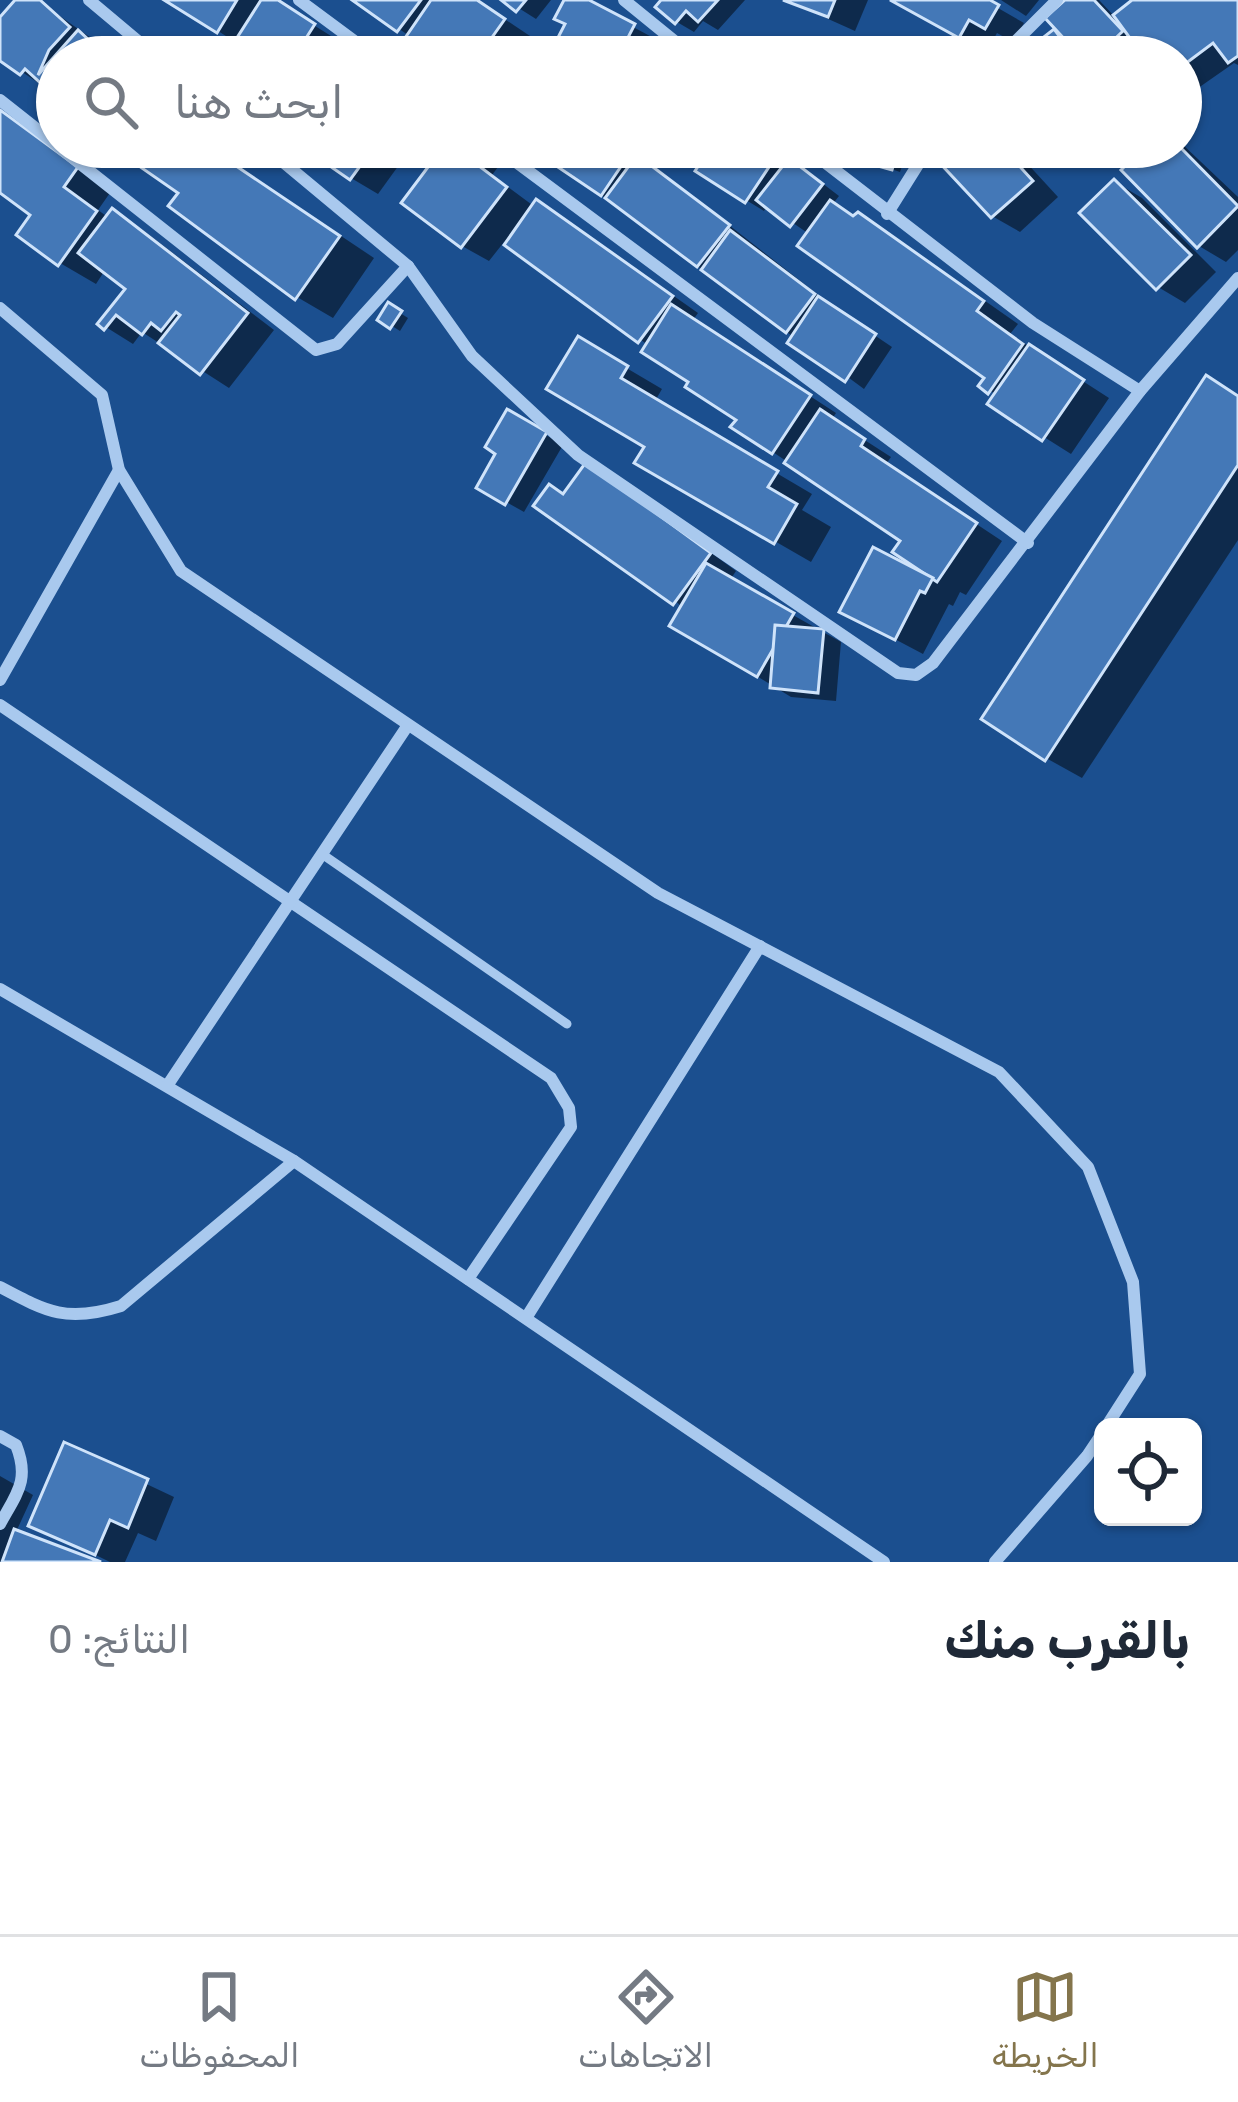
<!DOCTYPE html>
<html lang="ar">
<head>
<meta charset="utf-8">
<style>
  body { margin:0; font-family:Rubik,"Noto Naskh Arabic",sans-serif; background:#f2f2f3; color:#1f2937; direction:rtl }
  .controls { position:absolute; right:36px; bottom:36px; display:grid; overflow:hidden; border-radius:18px; box-shadow:0 3px 9px #0004 }
  .controls button { width:108px; height:108px; display:grid; place-items:center; padding:0; border:0; border-bottom:3px solid #e0e1e3; background:#fff; color:#1f2937; font:60px sans-serif }
  .list { margin:0; padding:0; list-style:none }
  h2 { display:flex; justify-content:space-between; align-items:center; height:156px; margin:0; padding:0 48px; font-size:51px }
  h2 small { font-size:39px; font-weight:400; color:#747a83 }
  .icon { flex:none; width:66px; height:66px; fill:none; stroke:currentColor; stroke-width:2; stroke-linecap:round; stroke-linejoin:round }
  .map { position:relative; flex:none; width:1238px; height:1562px; overflow:hidden; direction:ltr }
  .search { position:absolute; background:#fff; box-shadow:0 3px 9px #0004; left:36px; right:36px; top:36px; height:132px; display:flex; align-items:center; gap:30px; box-sizing:border-box; padding:0 42px; border-radius:66px; color:#747a83; font-size:45px }
  .sheet { height:372px; background:#fff }
  nav { display:flex; justify-content:space-around; align-items:center; box-sizing:border-box; height:168px; border-top:3px solid #e0e1e3; background:#fff; font-size:33px; color:#747a83 }
  nav a { display:grid; justify-items:center; gap:6px }
  nav .on { color:#84754c }
  .map>svg:first-child { display:block }
  .shadow { fill:#0007 }
  .building { fill:#4478b7; stroke:#cfe3fa; stroke-width:3 }
  .lines { fill:none; stroke-linecap:round; stroke-linejoin:round }
  .service { stroke:#a9c9ee; stroke-width:9 }
  .minor { stroke:#a9c9ee; stroke-width:12 }
</style>
</head>
<body>
<div class="map">
<svg width="1238" height="1562" viewBox="0 0 1238 1562">
  <rect width="100%" height="100%" fill="#1b4f8f"/>
  <g class="shadow">
    <path d="M17 0H37L118 57H57V92L40 84 0 57V21Z"/>
    <path d="M169 0H274L331 36 320 55 323 57H259Z"/>
    <path d="M357 0H476L530 36 516 57H440Z"/>
    <path d="M506 0H551L536 19Z"/>
    <path d="M567 0H583L661 42 653 57H551L568 23Z"/>
    <path d="M665 0H745L718 30 703 21 694 32 677 22Z"/>
    <path d="M786 0H868L855 31Z"/>
    <path d="M895 0H984L1024 23 1013 42 997 33 987 51Z"/>
    <path d="M1001 0H1039L1026 16Z"/>
    <path d="M1069 0H1099L1115 17 1137 0H1238V65L1234 63 1181 100V57H1022L1059 29Z"/>
    <path d="M0 109 112 190 98 210 109 218 113 212 140 228 274 330 229 388 142 332 133 344 101 324 129 288 105 270 96 284 60 263 35 215 0 190Z"/>
    <path d="M1181 143 1238 197V250L1226 262 1199 246 1125 170 1149 147H1181Z"/>
    <path d="M118 147H256L241 169 374 258 333 318 297 297 172 206 182 192Z"/>
    <path d="M323 147H412L378 194 351 178Z"/>
    <path d="M447 147 484 150 501 163 492 175 535 207 564 219 698 313 693 320 836 413 832 419 891 457 886 464 1002 541 966 595 960 592 953 606 949 604 923 654 870 626 922 572 896 552 904 540 734 426 740 419 648 345 504 242 489 261 462 246Z"/>
    <path d="M575 147H620L665 175 840 312 892 347 864 389 562 166Z"/>
    <path d="M683 147H775L839 196 832 205 894 237 1018 324 1010 334 1109 398 1071 454 992 404 997 395 982 386 988 378 809 234 767 205 764 211 746 200 705 161Z"/>
    <path d="M955 147H1012L1058 197 1020 232 992 216Z"/>
    <path d="M897 153 905 158 900 172 877 164Z"/>
    <path d="M1115 182 1142 198 1216 272 1185 303 1158 287Z"/>
    <path d="M389 306 408 318 400 331 381 319Z"/>
    <path d="M579 340 662 389 655 401 812 494 802 510 831 527 811 562 638 462 648 446Z"/>
    <path d="M1238 397V540L1082 778 1046 758Z"/>
    <path d="M508 413 563 445 524 512 480 487 500 453Z"/>
    <path d="M614 482 736 571 730 580 841 642 836 701 791 697 673 625 683 608 564 496Z"/>
    <path d="M66 1446 174 1497 156 1541 138 1533 125 1562H110L32 1524Z"/>
    <path d="M0 1476 33 1495 16 1532 93 1562H0Z"/>
  </g>
  <g class="building">
    <path d="M15 0H40L70 27 49 50 38 75 78 30 92 43 86 57H57V98L25 69 20 75 0 61V17Z"/>
    <path d="M164 0H237L217 33Z"/>
    <path d="M261 0H278L315 24 294 57H253L233 44Z"/>
    <path d="M352 0H421L397 32Z"/>
    <path d="M431 0H477L505 19 478 57H459L437 42 430 54 405 38Z"/>
    <path d="M501 0H526L516 12Z"/>
    <path d="M564 0H589L635 24 618 57H548L565 24 554 19Z"/>
    <path d="M661 0H718L698 22 686 11 675 24 655 7Z"/>
    <path d="M783 0H835L828 17Z"/>
    <path d="M890 0H990L999 5 985 29 969 20 959 38Z"/>
    <path d="M1065 0H1094L1123 31 1102 51 1107 57H1081L1045 18Z"/>
    <path d="M1132 0H1238V56L1228 63 1213 43 1181 67V57H1118L1135 45 1113 15Z"/>
    <path d="M1054 29 1075 57H1018Z"/>
    <path d="M841 46 862 57H835Z"/>
    <path d="M0 110 78 167 64 187 97 211 58 266 16 235 30 215 0 193Z"/>
    <path d="M113 147H142L131 161Z"/>
    <path d="M148 147H208L340 236 295 300 168 206 178 193 136 164Z"/>
    <path d="M319 147H374L350 180 314 155Z"/>
    <path d="M443 147H475L467 157 507 187 461 248 401 203Z"/>
    <path d="M571 147H622L630 153 601 196 558 167Z"/>
    <path d="M678 147H706L697 160Z"/>
    <path d="M711 147H778L781 149 745 203 695 171Z"/>
    <path d="M879 147 898 150 892 170 874 165Z"/>
    <path d="M951 147H1002L1033 181 991 218 937 160Z"/>
    <path d="M1145 147H1180L1238 206 1197 248 1121 170Z"/>
    <path d="M637 155 730 225 697 267 605 198Z"/>
    <path d="M789 158 823 184 790 227 756 200Z"/>
    <path d="M1114 179 1191 255 1156 290 1079 213Z"/>
    <path d="M536 199 673 296 638 343 504 245Z"/>
    <path d="M830 200 853 216 858 212 984 301 977 311 1023 344 988 394 978 386 984 378 797 246Z"/>
    <path d="M112 208 248 313 200 375 158 343 180 315 176 312 161 331 151 323 142 335 116 315 104 330 97 324 125 289 78 253Z"/>
    <path d="M730 230 815 294 786 333 701 270Z"/>
    <path d="M818 296 876 334 845 382 787 343Z"/>
    <path d="M388 302 402 311 390 329 377 320Z"/>
    <path d="M671 304 811 395 772 454 730 427 736 420 685 387 688 382 641 352Z"/>
    <path d="M578 336 628 366 621 378 778 471 768 487 797 504 774 544 634 463 644 447 546 389Z"/>
    <path d="M1029 344 1084 380 1042 441 987 404Z"/>
    <path d="M1206 375 1238 396V465L1045 761 981 719Z"/>
    <path d="M507 409 547 432 505 505 476 488 495 454 485 447Z"/>
    <path d="M820 409 865 439 861 446 977 523 937 582 892 552 900 541 784 463Z"/>
    <path d="M586 462 711 553 673 605 533 506 549 484 563 494Z"/>
    <path d="M873 547 933 578 925 593 920 591 895 640 839 612Z"/>
    <path d="M706 563 794 613 757 677 669 626Z"/>
    <path d="M775 625 824 629 818 693 770 688Z"/>
    <path d="M64 1442 148 1479 128 1528 110 1520 95 1555 28 1526Z"/>
    <path d="M14 1529 101 1562H2Z"/>
  </g>
  <g class="lines">
    <path class="service" d="M322 854 567 1024"/>
    <g class="minor">
      <path d="M89 0 157 57"/>
      <path d="M299 0 376 57"/>
      <path d="M624 0 694 57"/>
      <path d="M1000 57 1057 0"/>
      <path d="M0 100 57 145"/>
      <path d="M59 147 316 350 337 344 408 266"/>
      <path d="M265 147 408 266 472 356 578 455 898 673 916 675 933 663 1140 391 1238 278"/>
      <path d="M496 147 1028 543"/>
      <path d="M805 147 1033 323 1140 391"/>
      <path d="M887 214 929 147"/>
      <path d="M0 308 102 395 119 470 181 571 658 893 999 1072 1088 1167 1133 1282 1140 1374 1106 1427"/>
      <path d="M0 680 119 470"/>
      <path d="M0 705 551 1078 569 1108 571 1127 468 1279"/>
      <path d="M0 989 294 1161 884 1562"/>
      <path d="M167 1086 408 725"/>
      <path d="M0 1287C47 1312 67 1323 121 1306L294 1161"/>
      <path d="M526 1318 760 946"/>
      <path d="M0 1436 16 1445C30 1480 17 1493 0 1524"/>
      <path d="M995 1562 1087 1456 1103 1432"/>
    </g>
  </g>
</svg>
<div class="controls">
<button><svg class="icon" aria-label="locate" viewBox="0 0 24 24"><circle cx="12" cy="12" r="6"/><path d="M12 2v4M12 18v4M2 12h4M18 12h4"/></svg></button>
</div>
<div class="search"><svg class="icon" aria-label="search" viewBox="0 0 24 24"><circle cx="10" cy="10" r="6"/><path d="M15 15l6 6"/></svg>ابحث هنا</div>
</div>
<section class="sheet">
<h2>بالقرب منك<small>النتائج: 0</small></h2>
<ul class="list">
</ul>
</section>
<nav>
<a class="on"><svg class="icon" aria-label="map" viewBox="0 0 24 24"><path d="M3 6l6-2 6 2 6-2v14l-6 2-6-2-6 2zM9 4v14M15 6v14"/></svg>الخريطة</a>
<a><svg class="icon" aria-label="directions" viewBox="0 0 24 24"><path d="M12 3l9 9-9 9-9-9zM9 14v-3h6M13 9l2 2-2 2"/></svg>الاتجاهات</a>
<a><svg class="icon" aria-label="saved" viewBox="0 0 24 24"><path d="M7 4h10v16l-5-4-5 4z"/></svg>المحفوظات</a>
</nav>
</body>
</html>
